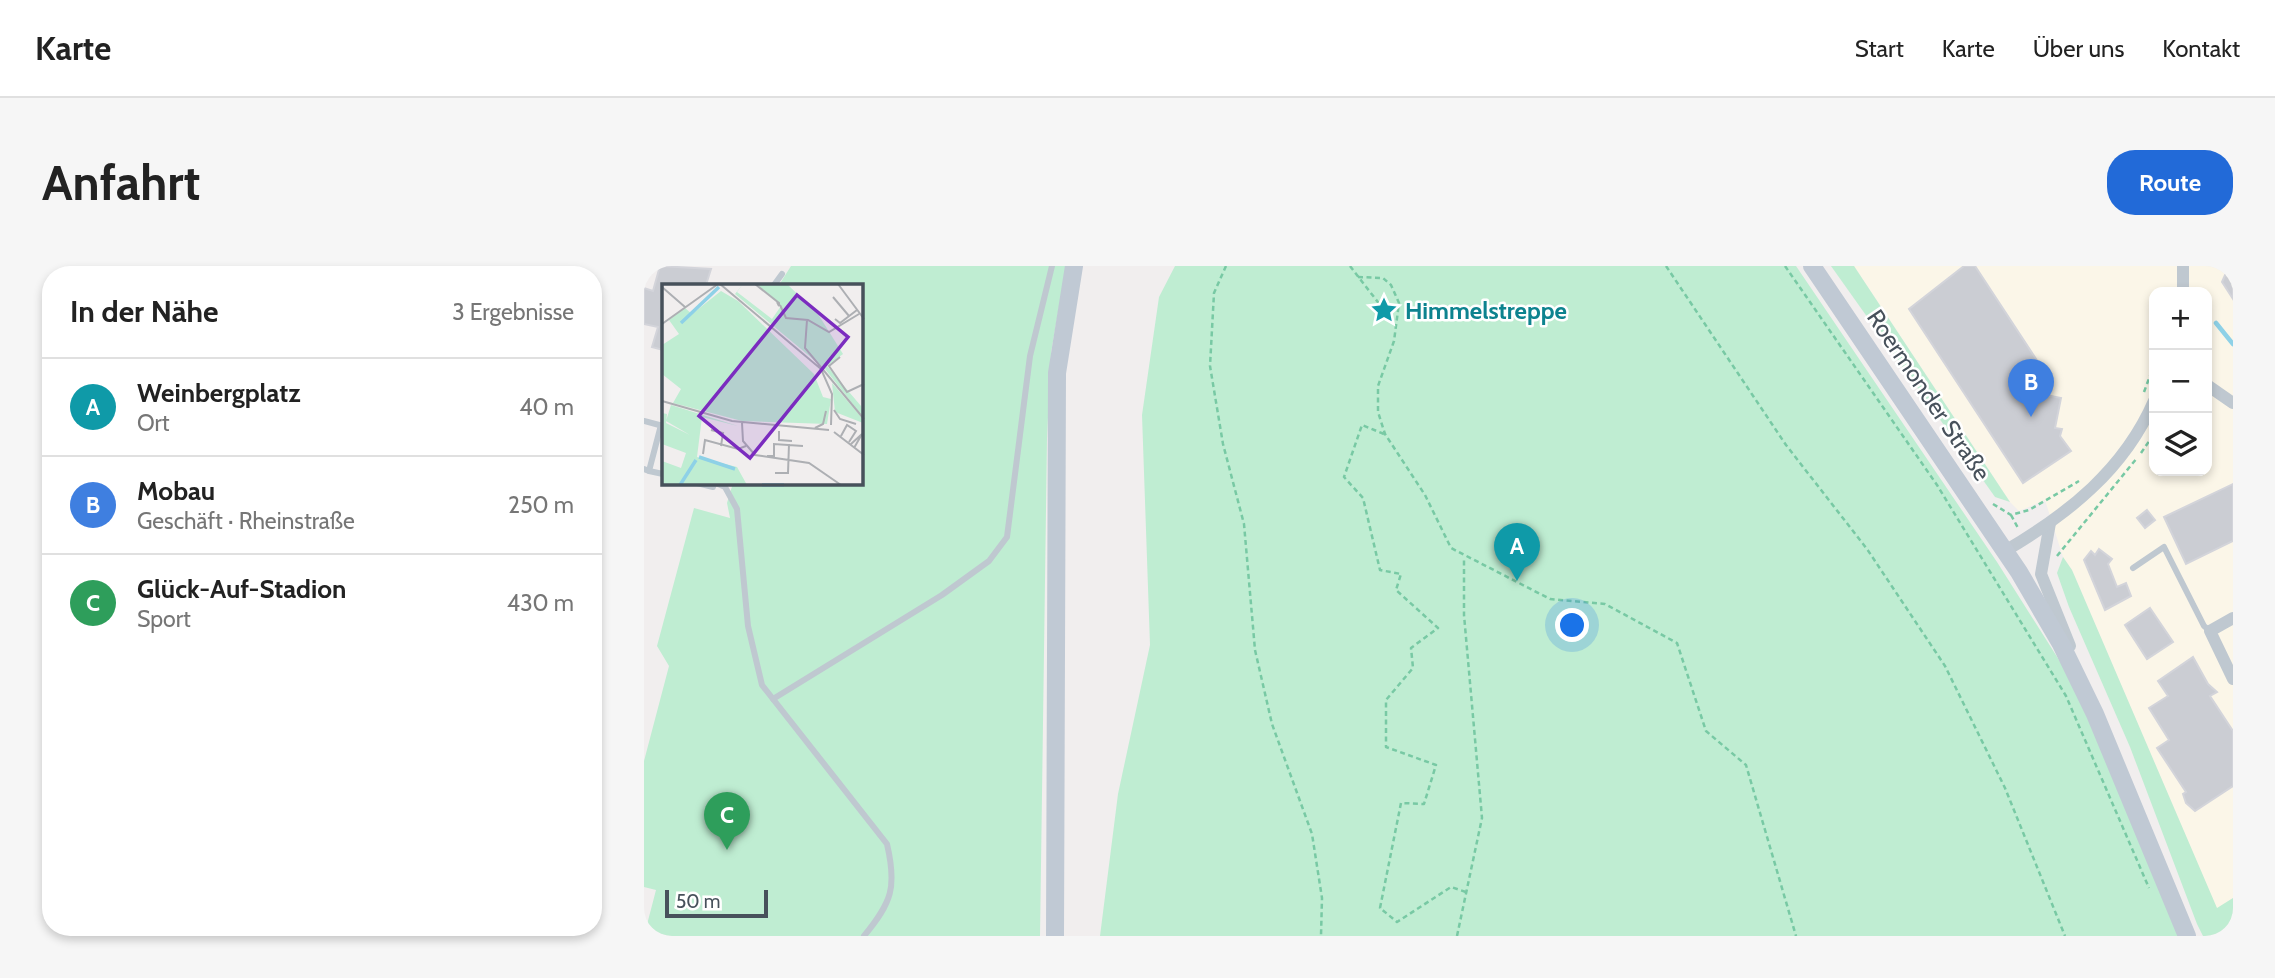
<!DOCTYPE html>
<html lang="de">
<head>
<meta charset="utf-8">
<style>
  body { margin:0; font-family:Cabin,sans-serif; background:#f6f6f6; color:#222 }
  .controls { position:absolute; right:21px; top:21px; display:grid; overflow:hidden; border-radius:14px; box-shadow:0 4px 10px #0003 }
  .controls button { width:63px; height:63px; display:grid; place-items:center; padding:0; border:0; border-bottom:2px solid #e0e0e0; background:#fff; color:#222; font:35px sans-serif }
  .scale { position:absolute; left:21px; bottom:18px; width:103px; box-sizing:border-box; padding-left:7px; border:4px solid #47515b; border-top:0; font-size:19px; line-height:24px; white-space:nowrap; color:#47515b; -webkit-text-stroke:5px #fff; paint-order:stroke }
  .you { position:absolute; left:929px; top:360px; width:24px; height:24px; margin:-18px; border:5px solid #fff; border-radius:50%; background:#1a73e8; box-shadow:0 0 0 10px #1a73e833 }
  .badge { display:grid; place-items:center; width:46px; height:46px; border-radius:50%; background:#226ad8; color:#fff; font-size:23px; font-weight:700 }
  .pin { position:absolute; translate:-50% -58px; filter:drop-shadow(0 2px 4px #0008) }
  .pin::after { content:''; position:absolute; top:37px; width:24px; height:21px; background:inherit; clip-path:polygon(0 0,100% 0,50% 100%) }
  .list { margin:0; padding:0; list-style:none }
  h2 { display:flex; justify-content:space-between; align-items:center; height:91px; margin:0; padding:0 28px; font-size:30px }
  h2 small { font-size:23px; font-weight:400; color:#767676 }
  .list li { display:grid; grid-template-columns:46px 1fr auto; gap:21px; align-items:center; box-sizing:border-box; height:98px; padding:0 28px; border-top:2px solid #e0e0e0 }
  .list b { display:block; font-size:26px; white-space:nowrap }
  .list p { margin:0; font-size:23px; white-space:nowrap; color:#767676 }
  .list em { font-size:23px; font-style:normal; color:#767676 }
  .icon { flex:none; width:38px; height:38px; fill:none; stroke:currentColor; stroke-width:2; stroke-linecap:round; stroke-linejoin:round }
  .map { position:relative; flex:none; width:1589px; height:670px; overflow:hidden; border-radius:28px }
  header { display:flex; align-items:center; gap:42px; box-sizing:border-box; height:98px; padding:0 35px; background:#fff; border-bottom:2px solid #e0e0e0 }
  header strong { font-size:33px }
  nav { display:flex; gap:38px; margin-inline-start:auto; font-size:24px }
  .intro { display:flex; align-items:center; justify-content:space-between; box-sizing:border-box; height:168px; padding:0 42px }
  h1 { margin:0; font-size:49px }
  .button { padding:18px 32px; border-radius:28px; background:#226ad8; color:#fff; font-size:24px; font-weight:700 }
  main { display:flex; gap:42px; padding:0 42px }
  aside { flex:1; background:#fff; border-radius:28px; box-shadow:0 4px 10px #0003 }
  .map>svg:first-child { display:block }
  .commercial { fill:#fbf6e8; fill-rule:evenodd }
  .green { fill:#bfedd2 }
  .lines { fill:none; stroke-linecap:round; stroke-linejoin:round }
  .stream { stroke:#8ed1e7; stroke-width:4.5 }
  .building { fill:#cbcdd3; stroke:#d3d4da; stroke-width:2 }
  .path { stroke:#78c9a4; stroke-width:2.5; stroke-dasharray:5 3.5; stroke-linecap:butt }
  .lane { stroke:#bfc8d0; stroke-width:6 }
  .street { stroke:#bfc8d0; stroke-width:12 }
  .secondary { stroke:#c0c9d4; stroke-width:18 }
  .labels { text-anchor:middle; dominant-baseline:central; stroke-width:5; stroke-linejoin:round; paint-order:stroke }
  .culture-label { font-size:24px; font-weight:bold; fill:#0d838f; stroke:#fff; text-anchor:start }
  .street-label { font-size:24px; fill:#47515b; stroke:#fff }
  .inset-river { fill:none; stroke:#8ed1e7; stroke-width:3.5 }
  .inset-road { fill:none; stroke:#adafb3; stroke-width:2 }
  .view { fill:#7b2cbf; fill-opacity:0.15; stroke:#7b2cbf; stroke-width:3.5 }
  .inset-edge { fill:none; stroke:#47515b; stroke-width:3.5 }
</style>
</head>
<body>
<header>
<strong>Karte</strong>
<nav><a>Start</a><a>Karte</a><a>Über uns</a><a>Kontakt</a></nav>
</header>
<div class="intro"><h1>Anfahrt</h1><a class="button">Route</a></div>
<main>
<aside>
<h2>In der Nähe<small>3 Ergebnisse</small></h2>
<ul class="list">
<li><span class="badge" style="background:#0f9aa8">A</span><div><b>Weinbergplatz</b><p>Ort</p></div><em>40 m</em></li>
<li><span class="badge" style="background:#3f7fe0">B</span><div><b>Mobau</b><p>Geschäft · Rheinstraße</p></div><em>250 m</em></li>
<li><span class="badge" style="background:#2e9e5b">C</span><div><b>Glück-Auf-Stadion</b><p>Sport</p></div><em>430 m</em></li>
</ul>
</aside>
<div class="map">
<svg width="1589" height="670" viewBox="0 0 1589 670">
  <rect width="100%" height="100%" fill="#f1eeee"/>
  <path class="commercial" d="M1210 0H1589V632L1573 643 1428 304 1419 291 1401 234 1375 245 1366 236ZM1510 26H1563V205H1510Z"/>
  <g class="green">
    <path d="M147 0H422L407 87 403 173 396 670H0L12 624 0 621V495L25 400 13 380 50 242 86 252 83 237 89 217H217V19H135Z"/>
    <path d="M531 0H1152L1353 296 1434 424 1535 670H456L474 528 506 379 498 149 515 31Z"/>
    <path d="M1187 0H1210L1366 236 1351 231Z"/>
    <path d="M1419 291 1428 304 1573 642 1589 632V670H1559L1553 658 1486 481 1425 341 1413 307Z"/>
  </g>
  <g class="lines">
    <path class="stream" d="M1572 57 1589 78"/>
  </g>
  <g class="building">
    <path d="M16 0 67 3 62 19H19V84L8 81 14 61 0 58V22L9 25Z"/>
    <path d="M1320 0H1331L1394 96 1388 126 1417 132 1411 162 1418 163 1416 170 1427 185 1379 217 1265 43Z"/>
    <path d="M1585 0H1589V33L1578 16Z"/>
    <path d="M1589 218V275L1542 298 1520 251Z"/>
    <path d="M1503 244 1511 254 1501 262 1493 252Z"/>
    <path d="M1455 283 1468 293 1464 298 1473 321 1482 317 1487 330 1461 344 1440 294 1447 285 1451 289Z"/>
    <path d="M1506 342 1529 376 1503 393 1481 359Z"/>
    <path d="M1549 391 1564 418 1573 426 1566 430 1589 465V520L1551 545 1542 537 1539 528 1542 526 1513 482 1525 474 1505 442 1524 430 1514 415Z"/>
  </g>
  <g class="lines">
    <g class="path">
      <path d="M582 0 570 27 566 100 579 178 600 258 611 384 628 458 668 568 678 632 677 670"/>
      <path d="M706 0 740 44"/>
      <path d="M1022 0 1142 179 1223 283 1301 400 1361 522 1421 670"/>
      <path d="M1141 0 1293 219 1422 430 1505 622"/>
      <path d="M714 11 739 12 747 19 755 37 750 75 734 120V146L741 168 781 229 807 282 906 333 961 338 1033 377 1062 465 1102 499 1152 670"/>
      <path d="M1500 126 1510 99"/>
      <path d="M740 168 718 159 700 211 719 232 736 304 757 308 752 324 794 362 767 382 769 402 742 434V481L792 499 780 538 757 537 736 642 753 656 807 621 822 626"/>
      <path d="M1497 187 1510 168"/>
      <path d="M1349 238 1367 249 1385 244 1435 215"/>
      <path d="M1367 249 1374 262"/>
      <path d="M1413 290 1493 192"/>
      <path d="M813 670 838 552 820 349V291"/>
    </g>
    <g class="lane">
      <path d="M130 19 138 8"/>
      <path d="M0 155 19 160"/>
      <path d="M0 203 5 205 17 159"/>
      <path d="M5 205 19 208"/>
      <path d="M53 217 69 221 70 217"/>
      <path d="M72 217 81 221 93 243 104 360 118 419 243 578C253 621 248 636 220 670"/>
      <path d="M1489 302 1520 281 1560 360 1566 365"/>
      <path d="M129 433 298 329 345 295 363 271 386 90 408 0"/>
    </g>
    <g class="street">
      <path d="M1539 26V0"/>
      <path d="M1563 119 1589 137"/>
      <path d="M1406 257 1397 308 1426 380"/>
      <path d="M1361 285C1424 248 1480 204 1510 135"/>
      <path d="M1589 352 1566 365 1589 413"/>
    </g>
    <g class="secondary">
      <path d="M1168 0 1375 306 1417 378 1451 448 1543 670"/>
      <path d="M411 670 413 107 430 0"/>
    </g>
  </g>
  <defs>
    <g id="sight-bare" transform="scale(2.1)"><path d="M0-6L1.8-2.2L6-1.7L2.9 1.2L3.7 5.4L0 3.3L-3.7 5.4L-2.9 1.2L-6-1.7L-1.8-2.2Z" fill="#0f9aa8" stroke="#fff" stroke-width="2.5" paint-order="stroke"/></g>
  </defs>
  <g fill-rule="evenodd">
    <use href="#sight-bare" x="740" y="44"/>
  </g>
  <g class="labels">
    <g class="culture-label">
      <text x="761" y="44">Himmelstreppe</text>
    </g>
    <g class="street-label">
      <text transform="translate(1285 129) rotate(56)">Roermonder Straße</text>
    </g>
  </g>
  <g transform="translate(18 18)">
    <rect width="201" height="201" fill="#f1eeee"/>
    <path d="M81 0 75 8 110 35 119 22 95 0H125L156 30 181 70 165 82 199 122 201 133 163 85 73 10ZM59 7 76 17 152 90 161 113 169 115 165 140 80 137 11 119 19 105 0 90V61L17 50 7 36 23 24 30 30ZM170 99 201 135V139L173 128ZM9 121 76 142 40 133 35 173 75 183 85 201H0V177L19 184 24 169 0 160V129L5 130 4 139 28 151 4 137Z" fill="#bfedd2"/>
    <path class="inset-river" d="M19 39 57 3M37 173 73 185M18 201 34 176M100 201H122"/>
    <path class="inset-road" d="M58 0 159 85 170 110 169 141M93 0 117 19V22L115 18M176 0 202 35M0 3 23 23M171 13 187 32M118 21 124 34 146 36 167 48 197 30M173 35 178 39 195 26M145 36 143 64 202 135M0 40 56 0M178 73 167 82 185 108 202 100M0 117 70 137 167 146M172 126 178 135 194 140M80 139 81 157 93 171 147 179 179 201M153 144 161 140 164 127M49 146 61 149 59 162M117 147V156L130 157M172 148 202 171M179 152 185 141 194 147 187 158M189 160 200 150 192 164M41 170 43 156 76 165 84 162M105 172H112V160L141 162M113 189H126L127 160"/>
    <path class="view" d="M135 11 186 53 88 174 37 132Z"/>
    <rect width="201" height="201" class="inset-edge"/>
  </g>
</svg>
<div class="controls">
<button>+</button>
<button>−</button>
<button><svg class="icon" aria-label="layers" viewBox="0 0 24 24"><path d="M12 4l9 5-9 5-9-5zM3 14l9 5 9-5"/></svg></button>
</div>
<div class="scale">50 m</div>
<div class="you"></div>
<div class="pin badge" style="left:873px;top:315px;background:#0f9aa8">A</div>
<div class="pin badge" style="left:1387px;top:151px;background:#3f7fe0">B</div>
<div class="pin badge" style="left:83px;top:584px;background:#2e9e5b">C</div>
</div>
</main>
</body>
</html>
